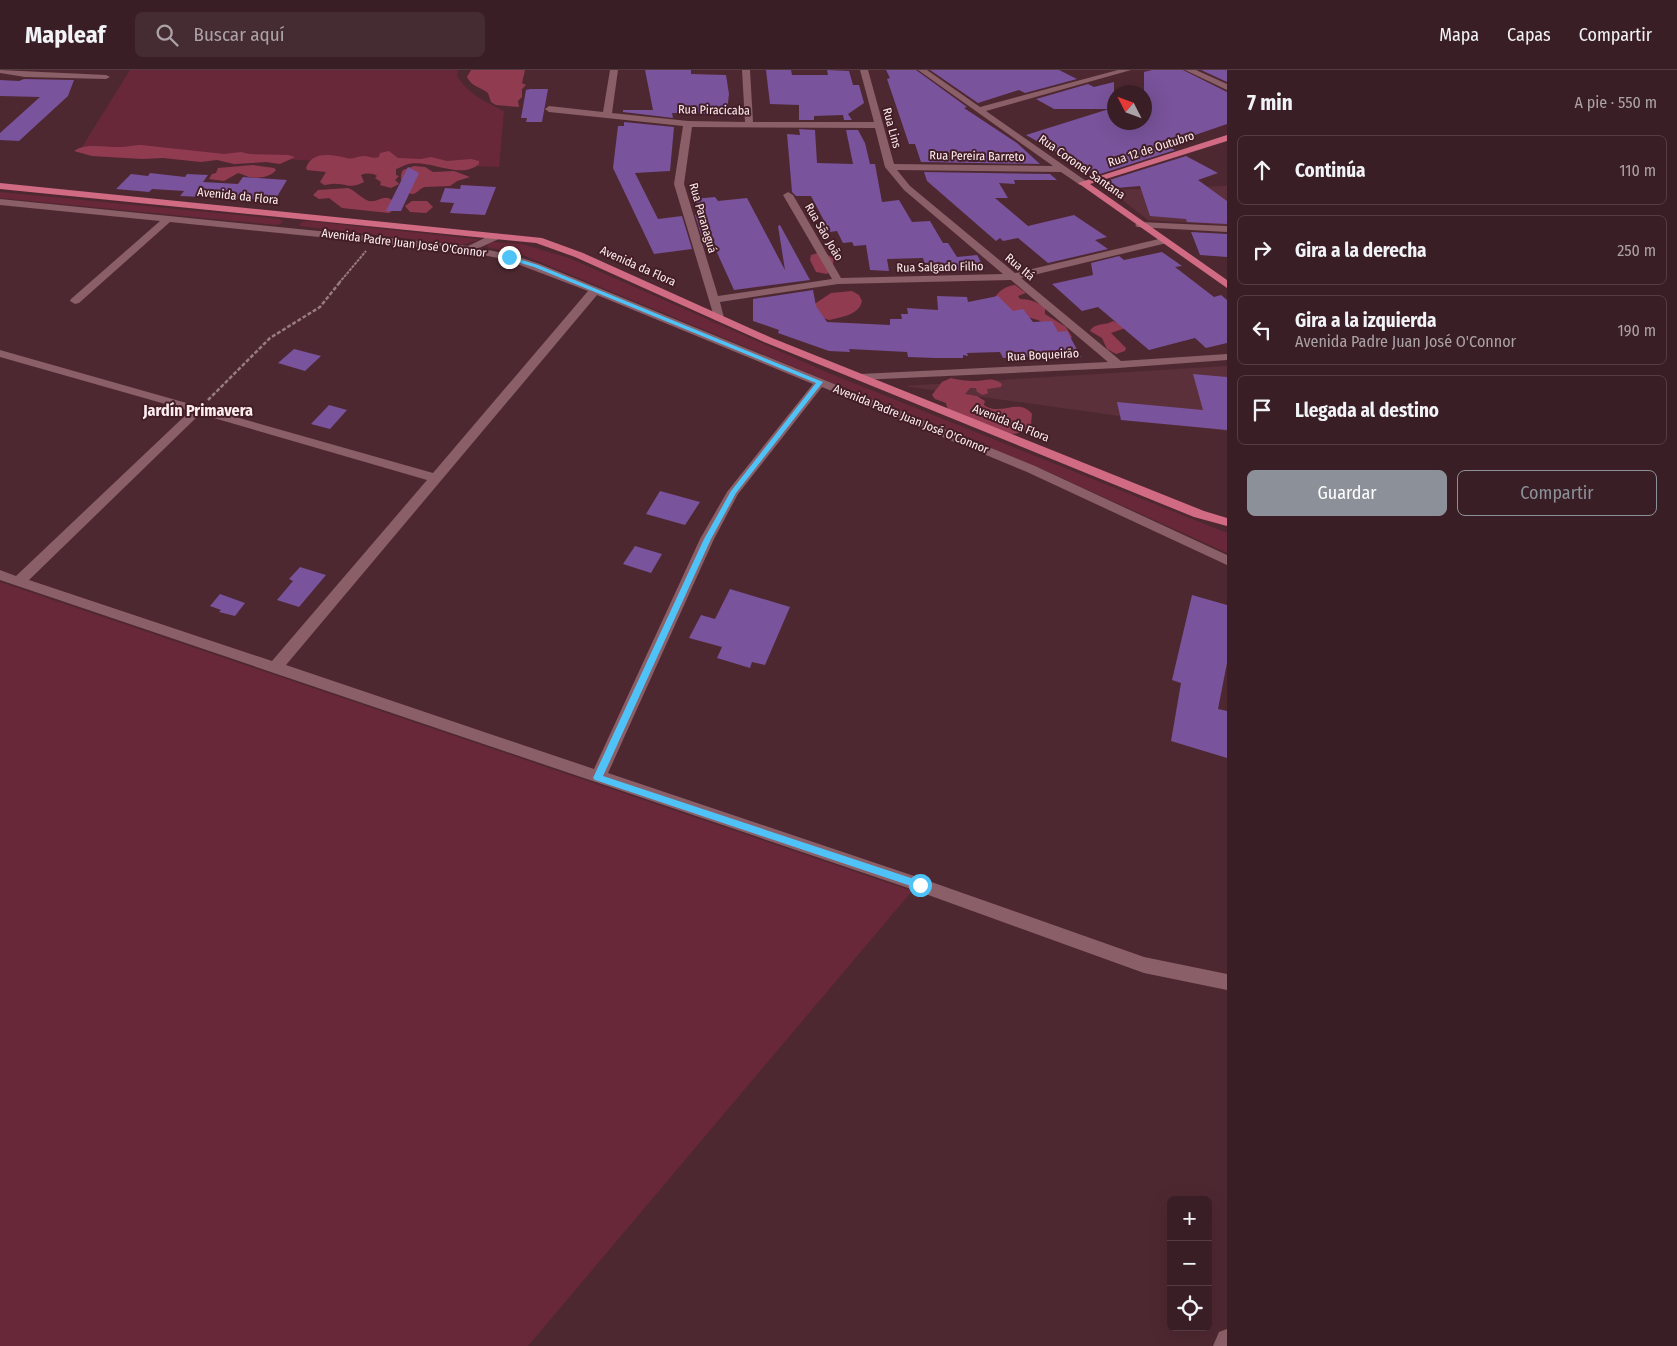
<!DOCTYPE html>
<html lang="es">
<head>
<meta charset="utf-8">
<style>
  body { margin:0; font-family:"Fira Sans Condensed",sans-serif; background:#452b32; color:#f1f3f6 }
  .controls { position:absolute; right:15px; bottom:15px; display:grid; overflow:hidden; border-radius:8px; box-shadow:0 5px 20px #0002 }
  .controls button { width:45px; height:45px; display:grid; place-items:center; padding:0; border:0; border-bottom:1px solid #543c42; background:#3a1e25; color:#f1f3f6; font:25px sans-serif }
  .compass { position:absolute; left:1107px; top:15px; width:45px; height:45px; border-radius:50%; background:#3a1e25; box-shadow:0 5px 20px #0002; rotate:312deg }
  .stop { position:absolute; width:15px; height:15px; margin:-11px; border:4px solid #4fc3f7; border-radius:50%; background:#fff }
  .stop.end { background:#4fc3f7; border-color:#fff; box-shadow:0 1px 5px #0008 }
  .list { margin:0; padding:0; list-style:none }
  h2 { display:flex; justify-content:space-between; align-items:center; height:65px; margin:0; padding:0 20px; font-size:21px }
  h2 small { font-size:16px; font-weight:400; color:#aba2a7 }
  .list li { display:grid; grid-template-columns:32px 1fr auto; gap:15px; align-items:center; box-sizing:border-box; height:70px; margin:0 10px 10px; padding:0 10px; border:1px solid #543c42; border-radius:8px }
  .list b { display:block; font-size:19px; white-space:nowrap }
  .list p { margin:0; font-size:16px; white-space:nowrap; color:#aba2a7 }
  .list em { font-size:16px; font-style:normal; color:#aba2a7 }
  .actions { display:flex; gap:10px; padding:15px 20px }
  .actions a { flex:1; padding:11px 0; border:1px solid #8c9099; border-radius:8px; text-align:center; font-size:18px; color:#8c9099 }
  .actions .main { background:#8c9099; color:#fff }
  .icon { flex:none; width:28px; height:28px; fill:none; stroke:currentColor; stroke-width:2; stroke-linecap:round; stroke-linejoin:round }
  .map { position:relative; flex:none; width:1227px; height:1276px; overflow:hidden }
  header { display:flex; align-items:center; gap:30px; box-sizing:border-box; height:70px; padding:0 25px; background:#3a1e25; border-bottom:1px solid #543c42 }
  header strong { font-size:24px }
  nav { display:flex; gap:28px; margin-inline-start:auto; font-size:18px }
  .search { width:350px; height:45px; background:#452b32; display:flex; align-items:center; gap:12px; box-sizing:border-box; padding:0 18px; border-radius:8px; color:#aba2a7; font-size:19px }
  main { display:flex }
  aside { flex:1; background:#3a1e25 }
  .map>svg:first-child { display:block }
  .built { fill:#5c303a }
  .green { fill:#692839 }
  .forest { fill:#913b51 }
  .building { fill:#79539b }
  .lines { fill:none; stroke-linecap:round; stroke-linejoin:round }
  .path-far1 { stroke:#987b81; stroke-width:2; stroke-dasharray:3 1; stroke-linecap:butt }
  .path { stroke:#987b81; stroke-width:2.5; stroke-dasharray:4 2; stroke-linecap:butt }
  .minor { fill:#8a5f67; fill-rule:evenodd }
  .major { fill:#d06b83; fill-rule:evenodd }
  .route { fill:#4fc3f7 }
  .labels { text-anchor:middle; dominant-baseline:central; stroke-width:4; stroke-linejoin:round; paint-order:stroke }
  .far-street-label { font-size:12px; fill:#fdedef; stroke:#431e27 }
  .far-district-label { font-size:16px; font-weight:bold; fill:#fdedef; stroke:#431e27 }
</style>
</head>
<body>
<header>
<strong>Mapleaf</strong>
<div class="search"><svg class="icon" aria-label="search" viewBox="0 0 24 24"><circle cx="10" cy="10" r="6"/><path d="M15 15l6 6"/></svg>Buscar aquí</div>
<nav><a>Mapa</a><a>Capas</a><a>Compartir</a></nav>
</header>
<main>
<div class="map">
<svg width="1227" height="1276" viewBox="0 0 1227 1276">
  <rect width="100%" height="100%" fill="#4e2831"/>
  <g class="built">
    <path d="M1227 116V155L1148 150 1110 120Z"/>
    <path d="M1227 296V361L904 316Z"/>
  </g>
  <g class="green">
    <path d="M130 0H458L457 6C468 24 485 32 504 41L499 97 79 82Z"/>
    <path d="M0 122 279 149 283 151 280 154 276 155 0 128Z"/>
    <path d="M307 151 476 169 479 170 461 175 299 156 302 152Z"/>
    <path d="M492 172 522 174 569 188 831 304 1227 463V483L1042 399 525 186 487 177 488 174Z"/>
    <path d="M0 512 912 821 528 1276H0Z"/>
  </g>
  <g class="forest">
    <path d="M471 0H525L522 13 526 15 522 19V27L518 31 519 37 496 35 491 32 488 23C481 17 472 17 467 7Z"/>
    <path d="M141 75 224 84 241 82 249 84 288 85 295 87 280 94 266 92 234 94 217 90 201 92 163 88 142 89 92 86 74 81C86 72 107 78 121 77 128 77 134 75 141 75Z"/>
    <path d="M389 81 398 88 421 89 431 87 447 91 471 89 479 91V94C462 109 434 92 414 93 408 93 402 97 396 99V105L399 106 395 110 399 114 391 118 380 115 381 112 375 108 377 106C373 103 366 103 361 105L364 112C350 119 348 114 336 114 331 113 328 115 324 115L320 112 326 102 307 100 306 98C312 80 333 85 347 88 352 90 358 86 363 86 369 86 372 89 379 87L380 83Z"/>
    <path d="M253 95 274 98 276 100C271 107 258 109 249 107 245 106 243 104 238 103L224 111 209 109 212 104 216 103 218 98Z"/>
    <path d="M414 96 425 97 433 102 454 101 470 107 457 111 450 116 424 117C416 121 416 127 406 122 403 115 398 107 403 100Z"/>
    <path d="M348 118C356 121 362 129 369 131 379 133 384 123 393 131L392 141 389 143 342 138 329 128 319 129 313 125 318 120Z"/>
    <path d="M412 131H427L433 137 426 143 410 142 405 136Z"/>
    <path d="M821 182 834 188 832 199 827 204 816 202 810 190 811 185Z"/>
    <path d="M1015 215 1026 223 1018 226 1020 229C1029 229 1038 232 1045 238V244L1066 257 1072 267 1070 269 1038 250 1027 247 985 243C993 230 998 217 1015 215Z"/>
    <path d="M852 221 859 225 862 231C859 245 842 247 829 250L813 244 810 237 831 223Z"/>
    <path d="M1113 251 1128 257 1111 263 1126 278 1125 281 1116 284 1107 279 1102 268 1090 261C1095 252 1106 256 1113 251Z"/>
    <path d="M951 308C958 310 968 311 975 311 986 311 991 306 1002 314L1001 317 987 319 988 323 983 325 977 322 976 318H970L965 324 977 326 985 331 984 335C1000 347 1019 327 1032 344L1031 354C1028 357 1025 361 1022 362 1005 369 948 354 946 333L935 329 932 325 942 312Z"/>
  </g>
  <g class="building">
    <path d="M645 0H691V4L726 5 729 24 727 41 714 40V44L672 43 673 48 623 42V40H653Z"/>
    <path d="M766 0H791L792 5H828L827 0 849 1 853 15H859L864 33 848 44 852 50H844L843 45 814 46V50H799V35L770 34Z"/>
    <path d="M886 0H916L967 37 964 38 1017 73 1040 94 921 92 915 74H909L887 9 890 8Z"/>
    <path d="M930 0H1059L1077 9 1025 23 1019 20 978 33Z"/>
    <path d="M1152 0H1183L1227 22V54L1166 75 1175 80 1097 105 1026 65 1109 39H1054L1036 29 1088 14 1094 17 1114 12V52H1144V2Z"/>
    <path d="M1201 0H1227V12Z"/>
    <path d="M24 9 74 10 68 26 19 71 0 70V63L40 27 0 26V10L19 11Z"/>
    <path d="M530 19H548L542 52H526L527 48H521L526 20Z"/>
    <path d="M624 52 674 57 670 101 635 103 658 149 682 146 692 179 654 184 613 98 618 56H624Z"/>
    <path d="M799 59 815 60 817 93 853 94 846 60H858L865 73 870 94H875L882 132 899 130 912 152 930 151 943 173H948L957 187 977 185 985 199 927 202 923 188 887 189 889 201 870 200 866 175 854 176 852 172 843 173 837 161 830 162 811 126H796L792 122 787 64 800 65Z"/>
    <path d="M1186 86 1218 103 1198 110 1227 131V154L1187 152 1186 149 1150 146 1140 116 1116 118 1106 111Z"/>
    <path d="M408 97 419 103 401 141H386Z"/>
    <path d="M924 102 1050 104 1057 110H1014L1015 114 999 113 1008 128H995L1028 156 1074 145 1107 167 1095 170 1108 179 1048 193 1018 168 1003 171 1000 168 996 171 927 111Z"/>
    <path d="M150 103 185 107 187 104 208 105 203 112 238 114 243 107 287 110 275 130 180 126 184 121 152 119 149 122 116 119 131 104 148 106Z"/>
    <path d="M461 115 496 117 485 145 450 143 454 133 440 132 445 118 460 119Z"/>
    <path d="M715 127 718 131 747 128 785 200 778 156 780 155 810 210 734 220 714 176 705 177 695 145 699 144 696 140 700 139 694 129Z"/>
    <path d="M1191 162 1227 164V187L1200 185Z"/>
    <path d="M1162 182 1182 196 1175 197 1214 227 1221 225 1227 230V273L1206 278 1195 268 1149 280 1098 237 1082 241 1052 214 1093 205 1091 193 1119 186 1124 190Z"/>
    <path d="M813 220 816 236 827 252 890 255V249H902L901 244H908L907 238 938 240 937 226 967 227 968 232 998 226 1013 241 1023 239 1033 252 1052 251 1058 262 1067 261 1081 287 1066 288 1063 285 1003 288 1000 282 967 283 968 286 963 285V288H935L908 287 907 282 849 279 850 282 829 281 778 263 779 260 753 251V229Z"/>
    <path d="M294 279 321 286 305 301 278 293Z"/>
    <path d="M1193 304 1227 307V360L1121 350 1117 332 1203 340Z"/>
    <path d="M329 335 347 340 330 359 311 354Z"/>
    <path d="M660 421 700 432 685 455 646 444Z"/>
    <path d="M635 476 662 484 651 503 623 494Z"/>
    <path d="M300 497 326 505 299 537 277 530 293 511 289 509Z"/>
    <path d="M730 519 790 537 765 595 752 592 750 598 717 588 722 577 689 568 701 545 715 549Z"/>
    <path d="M220 524 245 533 235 546 219 542 221 540 210 536Z"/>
    <path d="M1192 525 1227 535V593L1218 639 1227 641V688L1171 671 1181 613 1172 610Z"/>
  </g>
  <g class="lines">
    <path class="path-far1" d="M339 213 366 181"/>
    <path class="path" d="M208 330 270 268 320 237 340 212"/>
    <g class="minor">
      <path d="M0 0 106 5 110 7 106 9 25 7 0 3Z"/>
      <path d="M610 0H618L612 43 688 51 745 52 742 0H750L753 52H874L860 0H868L894 94 1053 96 918 0H927L980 37 1118 0H1131L986 41 1086 111V115H1080L1061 102 897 100 910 116 1015 203 1163 168 1167 169V173L1021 208 1121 291 1227 284V290L1118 298 860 310 854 307 860 304 1108 292 1011 210 838 214 720 232 724 248 719 251 715 250 674 114 683 56 549 42 545 39 549 36 603 42ZM692 57 875 58 885 97 904 120 1003 204 841 208 793 125 788 122 783 125 832 209 718 226 684 114Z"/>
      <path d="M1185 0H1196L1227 14V20Z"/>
      <path d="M0 129 468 176 493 164H501V168L479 178 513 185 540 194 1035 396 1227 485V495L1027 402 822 317 738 424 714 469 608 703 920 808 1144 887 1227 904V920L1144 903 920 822 0 510V500L16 506 190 341 0 287V280L433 403 588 221 507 190 469 182 170 152 79 233 75 234 70 231 71 229 160 151 0 135ZM597 225 813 314 727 422 700 469 594 699 286 595ZM200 344 427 410 272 591 29 510Z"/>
      <path d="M1140 152 1227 156V162L1137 157 1135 155Z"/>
      <path d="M1227 1259V1276H1213L1219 1262Z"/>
    </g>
    <g class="major">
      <path d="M1227 65V71L1090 114 1227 210V218L1078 113Z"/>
      <path d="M0 113 542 168 583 183 772 268 1204 441 1227 448V456L1194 447 764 272 575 187 536 173 0 119Z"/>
    </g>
  </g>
  <path class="route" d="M509 186 538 195 823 312 736 423 711 469 603 706 920 811 924 815 923 818 920 819 595 710 593 708 704 469 731 421 816 313 534 197 507 189Z"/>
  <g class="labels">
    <g class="far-street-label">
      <text transform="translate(714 40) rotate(1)">Rua Piracicaba</text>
      <text transform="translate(892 58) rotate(75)">Rua Lins</text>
      <text transform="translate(1151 79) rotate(-18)">Rua 12 de Outubro</text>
      <text transform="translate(977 86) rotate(1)">Rua Pereira Barreto</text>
      <text transform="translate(1082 97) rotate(35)">Rua Coronel Santana</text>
      <text transform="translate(238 126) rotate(6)">Avenida da Flora</text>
      <text transform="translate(703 148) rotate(74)">Rua Paranaguá</text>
      <text transform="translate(824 162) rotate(60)">Rua São João</text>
      <text transform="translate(404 173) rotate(7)">Avenida Padre Juan José O'Connor</text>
      <text transform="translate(638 196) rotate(24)">Avenida da Flora</text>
      <text transform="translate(940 197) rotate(-1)">Rua Salgado Filho</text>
      <text transform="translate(1020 197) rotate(40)">Rua Itá</text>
      <text transform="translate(1043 285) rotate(-3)">Rua Boqueirão</text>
      <text transform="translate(911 349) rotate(22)">Avenida Padre Juan José O'Connor</text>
      <text transform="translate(1011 353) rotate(22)">Avenida da Flora</text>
    </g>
    <g class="far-district-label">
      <text x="198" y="340">Jardín Primavera</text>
    </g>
  </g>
</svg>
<div class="controls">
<button>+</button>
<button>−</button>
<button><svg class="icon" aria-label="locate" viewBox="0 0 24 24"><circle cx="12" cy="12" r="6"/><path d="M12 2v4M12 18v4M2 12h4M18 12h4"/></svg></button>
</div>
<svg class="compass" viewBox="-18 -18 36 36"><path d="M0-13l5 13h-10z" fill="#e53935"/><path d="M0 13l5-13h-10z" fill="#aba2a7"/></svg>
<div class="stop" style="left:920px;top:815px"></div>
<div class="stop end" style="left:509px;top:187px"></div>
</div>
<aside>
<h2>7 min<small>A pie · 550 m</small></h2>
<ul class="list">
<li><svg class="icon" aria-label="ahead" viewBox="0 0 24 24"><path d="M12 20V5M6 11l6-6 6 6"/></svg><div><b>Continúa</b></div><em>110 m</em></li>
<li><svg class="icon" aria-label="right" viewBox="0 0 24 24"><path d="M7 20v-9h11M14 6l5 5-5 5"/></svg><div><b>Gira a la derecha</b></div><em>250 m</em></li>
<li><svg class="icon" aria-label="left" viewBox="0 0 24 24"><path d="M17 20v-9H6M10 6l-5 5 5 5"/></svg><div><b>Gira a la izquierda</b><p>Avenida Padre Juan José O'Connor</p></div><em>190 m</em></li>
<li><svg class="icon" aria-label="arrive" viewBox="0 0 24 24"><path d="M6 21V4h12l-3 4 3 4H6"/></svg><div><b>Llegada al destino</b></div></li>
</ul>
<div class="actions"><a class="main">Guardar</a><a>Compartir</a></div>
</aside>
</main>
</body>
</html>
